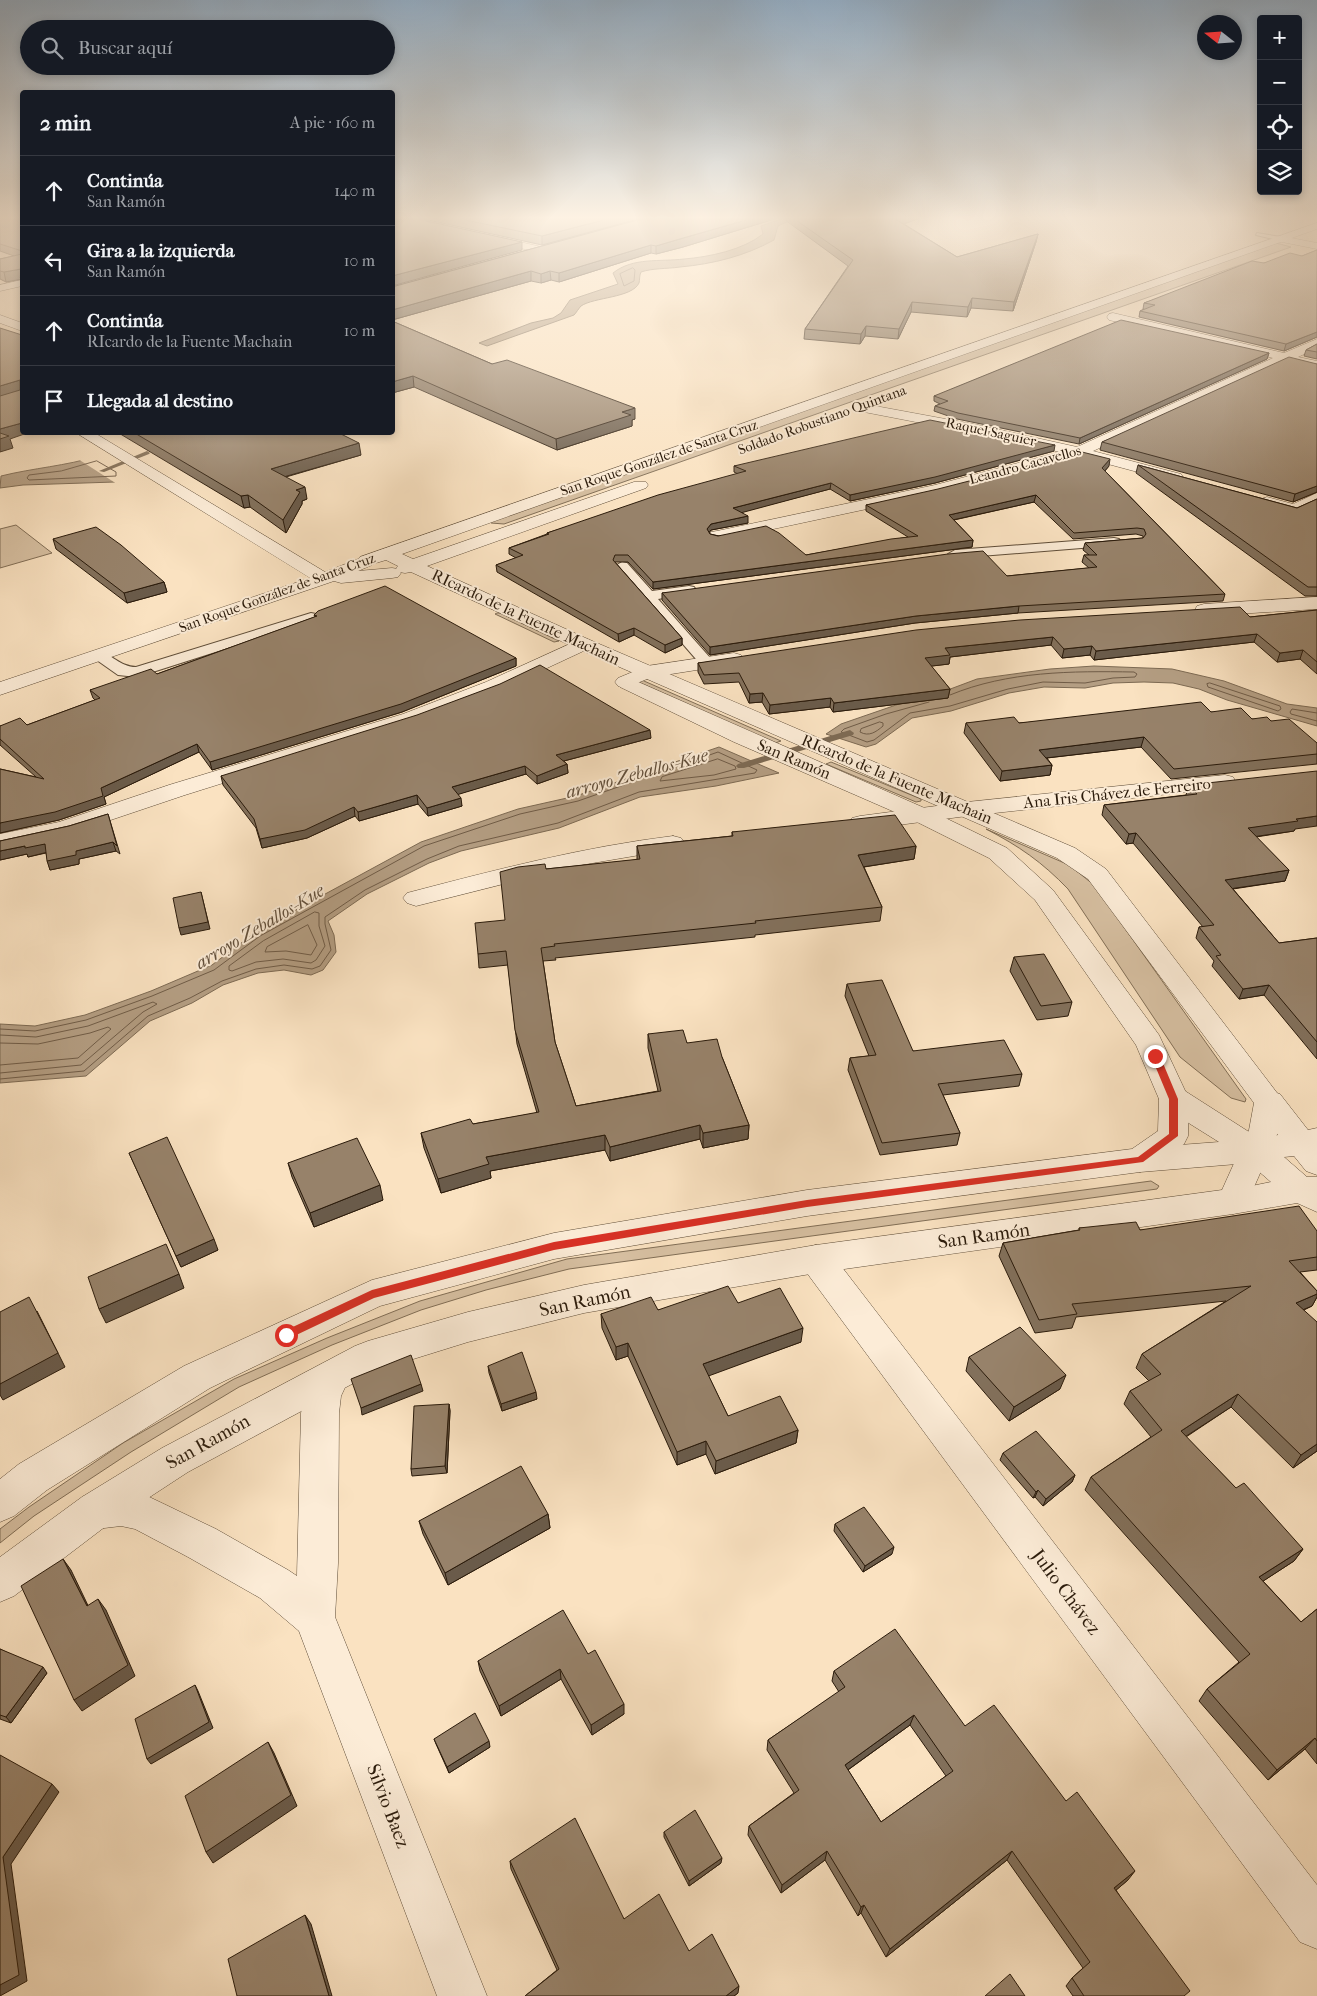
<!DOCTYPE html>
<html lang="es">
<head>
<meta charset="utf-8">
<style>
  body { margin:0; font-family:"IM FELL French Canon",serif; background:#242831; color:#f1f3f6 }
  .controls { position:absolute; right:15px; top:15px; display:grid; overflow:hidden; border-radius:5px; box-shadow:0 2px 8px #0003 }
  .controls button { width:45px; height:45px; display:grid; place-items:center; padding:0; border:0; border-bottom:1px solid #363941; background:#171b24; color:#f1f3f6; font:25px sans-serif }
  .compass { position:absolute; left:1197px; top:15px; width:45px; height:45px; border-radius:50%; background:#171b24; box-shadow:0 2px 8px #0003; rotate:287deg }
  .stop { position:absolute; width:15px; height:15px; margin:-11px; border:4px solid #d93025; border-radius:50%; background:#fff }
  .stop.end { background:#d93025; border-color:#fff; box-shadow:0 1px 5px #0008 }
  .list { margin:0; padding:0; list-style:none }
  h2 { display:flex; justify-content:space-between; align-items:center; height:65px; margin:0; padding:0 20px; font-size:21px }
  h2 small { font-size:16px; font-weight:400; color:#9ea1a6 }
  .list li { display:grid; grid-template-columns:32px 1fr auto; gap:15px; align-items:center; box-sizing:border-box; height:70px; padding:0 20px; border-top:1px solid #363941 }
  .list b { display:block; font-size:19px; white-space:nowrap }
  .list p { margin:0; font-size:16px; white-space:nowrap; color:#9ea1a6 }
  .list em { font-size:16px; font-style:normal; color:#9ea1a6 }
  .icon { flex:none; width:28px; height:28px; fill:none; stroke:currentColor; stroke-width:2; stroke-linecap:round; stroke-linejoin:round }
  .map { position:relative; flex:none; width:1317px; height:1996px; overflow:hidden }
  .search { position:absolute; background:#171b24; box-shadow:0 2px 8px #0003; left:20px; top:20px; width:375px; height:55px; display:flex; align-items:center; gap:12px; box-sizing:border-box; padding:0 18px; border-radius:28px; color:#9ea1a6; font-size:19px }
  .panel { position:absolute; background:#171b24; box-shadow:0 2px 8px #0003; left:20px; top:90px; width:375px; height:345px; border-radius:5px }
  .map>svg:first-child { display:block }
  .green { fill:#d7c0a2; stroke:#816e56 }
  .water { fill:#b49e83; stroke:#7d6a53 }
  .pier { fill:#fae2c1 }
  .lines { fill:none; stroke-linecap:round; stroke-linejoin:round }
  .shore { stroke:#705c47; stroke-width:1 }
  .stream { fill:#7d6a53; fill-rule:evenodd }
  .service-casing { stroke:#5f4d38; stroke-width:2 }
  .minor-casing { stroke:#5f4d38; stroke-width:1 }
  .tertiary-casing { stroke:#5f4d38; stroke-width:1 }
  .service { fill:#fcecd7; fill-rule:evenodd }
  .minor { fill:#fcecd7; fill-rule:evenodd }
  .tertiary { fill:#fcecd7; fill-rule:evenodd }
  .wall { fill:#82705b; stroke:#2b1b0b; fill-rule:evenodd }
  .shaded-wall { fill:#6a5b4a; stroke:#2b1b0b }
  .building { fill:#97826a; stroke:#2b1b0b; fill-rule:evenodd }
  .route { fill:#d93025 }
  .labels { text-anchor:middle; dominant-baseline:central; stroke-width:4; stroke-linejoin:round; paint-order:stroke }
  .far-street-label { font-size:14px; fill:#2b1b0b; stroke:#fcecd7 }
  .street-label { font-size:16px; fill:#2b1b0b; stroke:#fcecd7 }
  .water-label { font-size:18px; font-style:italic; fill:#624f3b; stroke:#fcecd7 }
  .near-street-label { font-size:19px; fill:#2b1b0b; stroke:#fcecd7 }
</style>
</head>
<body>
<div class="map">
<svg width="1317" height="1996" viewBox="0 0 1317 1996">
  <rect width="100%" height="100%" fill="#fae2c1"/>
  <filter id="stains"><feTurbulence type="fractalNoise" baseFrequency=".004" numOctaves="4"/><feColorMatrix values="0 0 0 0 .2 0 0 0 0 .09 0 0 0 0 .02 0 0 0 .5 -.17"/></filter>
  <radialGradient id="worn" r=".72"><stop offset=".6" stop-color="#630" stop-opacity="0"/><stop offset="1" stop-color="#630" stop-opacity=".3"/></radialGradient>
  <g class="green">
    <path d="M1276 243 1291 247 504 524 491 523 492 521Z"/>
    <path d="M16 525 52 553 0 568V529Z"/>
    <path d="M497 613H500L559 641 554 642 495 614Z"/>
    <path d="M642 680 644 681 781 741 775 743 638 682Z"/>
    <path d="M831 762 921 799V801L916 802 826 764Z"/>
    <path d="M986 829 1069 865 1094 885 1246 1099 1245 1102 1231 1098 1180 1057 1068 889C1042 862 1019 846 986 829Z"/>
    <path d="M1151 1181 1159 1186 1157 1189 569 1269 486 1290 421 1310 332 1345 239 1387 131 1452 34 1516 0 1543V1529L29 1507 123 1443 234 1379 327 1338 420 1301 567 1259Z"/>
  </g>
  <g class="water">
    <path d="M787 217 789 221 778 226 774 240C745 256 713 264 680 267 666 269 653 268 641 272 639 276 640 280 639 283 632 298 594 297 581 306 579 308 576 313 574 315L487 346 479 343 531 323 553 318 561 313 570 300 618 284 613 273C633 257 660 262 684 259 709 257 743 250 763 234L761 226Z"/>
    <path d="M98 456 115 482 23 485 0 488 1 476C33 468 66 466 98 456Z"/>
    <path d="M1094 666 1172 669 1224 681 1287 704 1317 708V726L1227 700 1199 689 1173 683 1144 682 1113 683 1085 688 1044 687 1009 693 951 711 912 718 876 744 866 747 826 734 841 724 867 715 899 704 929 697 977 679 1050 669Z"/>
    <path d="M719 747 779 773 716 786 640 797 559 828 461 851 429 863 367 894 328 921 334 935 336 952 323 970 311 975 284 970 258 973 223 985 192 1003 150 1021 86 1076 0 1083V1024L35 1026 85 1015 151 991 212 965 257 931 421 842 518 809 576 796Z"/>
  </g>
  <path class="pier" d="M98 453 135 475 136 479 117 484 78 459Z"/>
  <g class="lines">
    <g class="shore">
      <path d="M633 268 635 270 634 281 624 286 620 274Z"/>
      <path d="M97 461 116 472V476L29 480 27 478 29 475 61 471Z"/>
      <path d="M1210 683 1280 706 1281 709 1278 711 1208 687 1207 684Z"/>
      <path d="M929 702 886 714 844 729 841 732 867 742 874 740 910 713 950 706 1008 689 1043 682 1085 683 1113 678 1135 677 1137 674 1134 672C1072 671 1008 671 950 695"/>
      <path d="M1317 713 1292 709 1290 712 1291 714 1317 721"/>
      <path d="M880 722 883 723V726C876 732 869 737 860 732L861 729Z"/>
      <path d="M718 759 735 766 736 769 714 775 660 781 662 777Z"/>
      <path d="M315 912 319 913V926L325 946 316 960 311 963 283 959 256 962 232 971 229 970V966L263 941Z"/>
      <path d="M308 925 317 945 311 955 286 951 265 952 267 947Z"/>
      <path d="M0 1029 35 1031 86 1020 152 996 214 970 260 936 424 846 520 814 578 801 718 752 757 770 755 773 639 792 558 823 459 846 427 859 365 890 325 917V924L331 950 320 966 312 969 284 965 256 969 222 981 190 998 148 1016 84 1071 0 1079"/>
      <path d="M0 1035 36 1037 88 1026 153 1002 157 1004 143 1012 81 1065 0 1073"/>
      <path d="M0 1043 38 1044 90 1033 108 1027 111 1029 78 1058 0 1065"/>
    </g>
    <g class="stream">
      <path d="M147 451 150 453 149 454 104 472 99 471Z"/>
      <path d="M850 730 854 733 853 735 744 768H738L736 766 738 764Z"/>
    </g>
    <g class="service-casing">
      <g id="service">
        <path d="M1257 233 1281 237 1285 239 1281 241 1256 235Z"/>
        <path d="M1114 538 1119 539 1121 542 1119 545 955 558 948 554 955 550Z"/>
        <path d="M622 562 627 563 652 591 689 586 694 587 696 590 694 593 658 599 712 660 715 663 712 666H702L615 566Z"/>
        <path d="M311 613 316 614 318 617 316 620 137 677 118 675 91 656 94 653C109 649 118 667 136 667Z"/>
      </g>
    </g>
    <g class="minor-casing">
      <g id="minor">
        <path d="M485 234 546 248 547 250 542 253 481 239 480 237Z"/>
        <path d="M1281 236 1317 243V249L1277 241V237Z"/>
        <path d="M1113 313 1284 353 1317 339V348L1298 357 1317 361V369L1287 362 1093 451 1181 474 1183 477 1181 480 1175 482 1078 456 937 494 717 541 711 540 709 536 711 532 717 531 935 485 1060 452 978 434 859 411 854 410 852 407 854 404 859 403 978 425 1077 447 1273 358 1109 320 1107 317 1109 314Z"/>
        <path d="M0 315 22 323V331L0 323Z"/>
        <path d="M75 432H93L325 572 366 556 372 557 375 561 372 565 358 571 392 568 398 569 401 573 398 577 392 578 341 583 334 581 0 695V682L310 578Z"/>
        <path d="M1317 493V504L1295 514 1261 505 1259 502 1261 499 1267 497 1293 504Z"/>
        <path d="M1317 597V609L1204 616 1197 614 1195 610 1197 606 1204 604Z"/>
        <path d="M583 638 590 640 593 644 590 648 500 690 417 722 185 795 72 833 0 848V834L59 822 169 785 403 714 486 682Z"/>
        <path d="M734 653 741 655 744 659 741 663 652 677 625 688 618 686 615 682 618 678 647 666Z"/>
        <path d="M1225 775 1233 777 1236 782 1233 787 967 816 860 830 852 828 848 823 852 818 860 816 967 802Z"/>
        <path d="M673 836 681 838 685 843 681 848 575 866 416 906 407 903 403 898 407 893C495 870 583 847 673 836Z"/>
        <path d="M1174 1088 1185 1091 1260 1139 1278 1135 1254 1102 1258 1094 1269 1091 1280 1094 1308 1130 1317 1128V1175L1306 1171 1294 1156 1284 1157 1307 1177H1317V1212L1297 1203 1233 1214 1222 1210 1217 1201 1222 1192 1271 1182 1249 1163 1140 1172 1129 1168 1124 1160 1129 1152 1140 1148 1219 1142 1163 1107 1159 1099 1163 1091Z"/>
        <path d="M816 1245 828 1249 1317 1885V1949L1300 1942 804 1269 799 1259 804 1249Z"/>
        <path d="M332 1361 345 1366 350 1377 341 1396 339 1413 338 1563 335 1617 487 1996H437L299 1631 260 1598 188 1557 135 1529 121 1526 96 1529 82 1523 76 1510 82 1497 96 1491 121 1488 141 1493 216 1529 288 1570 297 1576 301 1413 305 1396 319 1366Z"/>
      </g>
    </g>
    <g class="tertiary-casing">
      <g id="tertiary">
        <path d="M1317 223V229L402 554 413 559 634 482H646L648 485 646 488 427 566 590 640 1075 848 1106 869 1284 1102 1279 1130 1244 1210 1233 1214 816 1273 584 1313 468 1342 378 1370 188 1472 110 1523 14 1596 0 1602V1557L82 1497 162 1448 355 1346 368 1341 468 1312 584 1285 816 1245 1222 1190 1249 1130 1254 1103 1088 879 1057 858 576 648 411 572 405 573 399 572 396 568 398 566 386 560 366 566 360 565 357 561 360 557Z"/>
        <path d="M22 280V286L0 291V285Z"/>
        <path d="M627 677 929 810 1007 848 1053 890 1159 1035 1189 1099 1188 1136 1184 1144 1151 1168 1140 1172 807 1216 554 1259 380 1306 210 1388 47 1490 14 1516 0 1522V1479L19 1464 184 1366 372 1280 554 1233 807 1190 1132 1149 1158 1131 1159 1099 1136 1045 1035 900 989 858 913 820 734 742 620 687 617 683 620 679Z"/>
      </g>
    </g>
    <use href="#service" class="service"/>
    <use href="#minor" class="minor"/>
    <use href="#tertiary" class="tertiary"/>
  </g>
  <g class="wall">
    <path d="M0 216H22V287L20 279 6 282 0 279V259L14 256 0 251Z"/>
    <path d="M410 216H649L542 245Z"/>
    <path d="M652 216H922H921L920 218 904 224 957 257 1038 234 1036 242 1013 311 971 308 967 317 911 312 898 339 865 336 860 344 804 339 805 329 848 266 781 217 683 247 656 254 651 253 559 282 551 280 541 283 531 281 392 320V287Z"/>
    <path d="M1317 250V337L1284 351 1139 317 1140 311 1144 309H1143L1144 303 1264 263 1302 256Z"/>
    <path d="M392 321 492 364 635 419 632 420V426L557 450 414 387 392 393Z"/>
    <path d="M1317 344V359L1304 356 1306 350Z"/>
    <path d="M1269 353 1267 359 1079 444 957 419 934 411 935 406 940 404 934 401V396Z"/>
    <path d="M1317 364V492L1293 502 1100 450 1102 442Z"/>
    <path d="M117 432H337L361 455 286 477 307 499 302 501V504L286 533 250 507 244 508Z"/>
    <path d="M1054 451 935 483 850 501 830 489 741 512 748 523 711 530 709 533 710 534 806 555 908 537 866 511V505L1109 466 1105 471 1225 594 1223 601 1018 613 915 623 710 655 662 600V593L1007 576 1089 568 1082 562 1084 555H1089L1083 550 1085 543 1143 538V536L1136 534 1073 539 1034 502 954 520 973 540 972 547 653 589 628 562H615L682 638V645L665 653 634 635 619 642 497 572 496 565 516 558 509 554V548L547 534V533L738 474 734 472V466Z"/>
    <path d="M1138 465 1297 508 1317 499V596H1305L1136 473Z"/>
    <path d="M53 539 164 582 167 592 127 603 56 549Z"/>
    <path d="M1317 610V674L1300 659 1277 662 1254 642 1094 660 1090 655 1062 658 1051 645 950 657 949 664 931 666 950 689 948 698 833 712 830 707 769 714 762 702 749 703 739 682 704 684 698 672V663L1250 617Z"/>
    <path d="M314 615 516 658V666L402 712 212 770 199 752 104 797 106 804 59 820 0 833V769L36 777 0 745V726L27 725 95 700 93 698 90 690 157 674 315 617Z"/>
    <path d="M1211 712 1252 719 1271 721 1317 743V764L1171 779 1141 747 1047 758 1052 765 1050 775 1000 781 964 733 966 723H1019Z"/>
    <path d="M651 738 564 761 567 764 568 773 537 784 526 774 458 794 462 806 428 816 418 804 359 821 355 816 307 838 262 848 256 828 223 785 221 776Z"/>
    <path d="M1189 785 1295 829 1294 831 1256 837 1289 870 1285 881 1233 889 1279 943 1317 938V1059L1264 995 1239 999 1212 966 1214 961 1196 938 1199 927H1203L1133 843 1126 844 1102 815 1104 805 1186 795Z"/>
    <path d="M108 814 120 854 116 851 79 859V864L50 870 46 853 28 857 27 854 0 860V841L69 826Z"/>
    <path d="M732 832 916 846 914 859 864 867 882 907 880 921 755 935V937L555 958 556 960 543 961 555 1042 576 1106 658 1091 648 1048V1034L687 1043 722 1057 749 1125 748 1139 703 1148 700 1139 610 1161 605 1150 490 1171 491 1178 441 1193 424 1148 421 1133 537 1113 517 1044 508 965 479 968 478 954 546 869 637 860V846L732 836Z"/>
    <path d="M1014 957 1072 1002 1068 1016 1037 1020 1010 971Z"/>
    <path d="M847 984 913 1051 1022 1074 1019 1086 943 1095 960 1133 957 1145 880 1155 848 1070 850 1058 869 1056 845 996Z"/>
    <path d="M129 1153 218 1250 181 1267Z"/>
    <path d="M288 1163 383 1200 314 1227 292 1177Z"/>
    <path d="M1079 1228 1140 1230 1317 1231V1270L1300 1272 1317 1291V1297L1312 1306 1304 1310 1317 1451 1293 1468 1231 1407 1186 1437 1236 1488 1303 1549 1294 1561 1263 1581 1301 1622 1317 1609V1764L1305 1749 1268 1780 1199 1701 1207 1689 1239 1662 1085 1490 1091 1477 1151 1437 1124 1404 1130 1391 1149 1381 1136 1368 1142 1354 1226 1301 1076 1317 1072 1328 1035 1333 999 1256 1003 1243 1079 1230Z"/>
    <path d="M738 1303 801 1342 708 1375 728 1416 798 1430 796 1443 715 1474 706 1454 677 1465 628 1356 616 1360 602 1328 601 1314 658 1310Z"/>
    <path d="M969 1357 1060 1389 1009 1421 966 1371Z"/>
    <path d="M488 1366 537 1399 502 1411 489 1373Z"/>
    <path d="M449 1404 450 1411 447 1473 412 1476 411 1469Z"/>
    <path d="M1003 1453 1075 1475 1072 1482 1043 1506 1035 1497 1033 1498 1000 1460Z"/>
    <path d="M548 1514 550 1528 448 1585 423 1534 419 1521Z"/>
    <path d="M835 1524 892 1554 863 1572 834 1531Z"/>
    <path d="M0 1649 47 1673 11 1723 0 1719Z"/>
    <path d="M588 1654 624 1714 592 1735 561 1679 501 1716 480 1671 478 1661Z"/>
    <path d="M834 1671 965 1726 1066 1801 1128 1880 1116 1890 1184 1996H1073L1066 1986 1072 1978 1083 1968 1007 1860 886 1957 861 1913 858 1916 825 1860 781 1893 748 1835 749 1826 794 1793 767 1750 768 1740 839 1692 832 1681ZM910 1725 946 1776 881 1822 848 1770Z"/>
    <path d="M434 1739 490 1747 449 1773 436 1744Z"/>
    <path d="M664 1832 721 1863 689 1886 664 1837Z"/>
    <path d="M510 1861 689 1951 738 1993 734 1996H525L557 1970 511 1869Z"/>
  </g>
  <g class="shaded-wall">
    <path d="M619 216H649L542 245V236Z"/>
    <path d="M760 216H781V217L683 247 656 254V246Z"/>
    <path d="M905 216H922H921L920 218 895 227V219Z"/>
    <path d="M1038 234 1036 242 1013 311 1014 302Z"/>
    <path d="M522 242V250L392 286V276Z"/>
    <path d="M651 245V253L559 282V273Z"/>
    <path d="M21 269 22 279 6 282 4 272Z"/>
    <path d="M531 271V281L392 320V310Z"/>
    <path d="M550 271 551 280 541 283V274Z"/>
    <path d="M972 298 971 308 967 317 968 307Z"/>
    <path d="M912 302 911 312 898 339 899 329Z"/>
    <path d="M866 326 865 336 860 344 861 334Z"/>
    <path d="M1317 332V337L1284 351 1286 344Z"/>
    <path d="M1269 353 1267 359 1079 444 1080 438Z"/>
    <path d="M413 376 414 387 392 393V382Z"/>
    <path d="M20 380 22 391 0 397V386Z"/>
    <path d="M635 408V419L632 420V426L557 450 556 439 622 412Z"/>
    <path d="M22 423V432H30L10 439 13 448 0 452V429Z"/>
    <path d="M359 443 361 455 273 480 271 469Z"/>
    <path d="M1055 445 1054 451 935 483 850 501V495Z"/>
    <path d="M1110 459 1109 466 1101 475 1102 468Z"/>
    <path d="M831 483 830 489 733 515V508Z"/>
    <path d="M1317 486V492L1293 502 1295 494Z"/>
    <path d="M305 487 307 499 302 501V504L286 533 283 520 296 490Z"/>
    <path d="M248 495 250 507 244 508 241 496Z"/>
    <path d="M1036 495 1034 502 948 521 949 515Z"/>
    <path d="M748 516V523L711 530 707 535V529L711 524Z"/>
    <path d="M973 540 972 547 653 589V582Z"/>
    <path d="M164 582 167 592 127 603 124 593Z"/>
    <path d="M1019 606 1018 613 915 623 710 655V647L916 616Z"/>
    <path d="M634 628V635L619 642 618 634Z"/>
    <path d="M1257 634 1254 642 1094 660 1096 651Z"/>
    <path d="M1053 637 1051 645 950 657 949 664 924 667 925 658 945 648Z"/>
    <path d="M682 638V645L665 653V645Z"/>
    <path d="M1092 646 1090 655 1062 658 1064 649Z"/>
    <path d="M1303 650 1300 659 1277 662 1280 653Z"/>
    <path d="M516 658V666L402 712 212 770 210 762Z"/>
    <path d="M950 689 948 698 833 712 834 703Z"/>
    <path d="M763 693 762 702 749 703 750 694Z"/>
    <path d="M831 698 830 707 769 714 770 705Z"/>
    <path d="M650 730 651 738 556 763V755Z"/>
    <path d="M1144 737 1141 747 1037 759 1039 750Z"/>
    <path d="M197 744 199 752 104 797 106 804 59 820 0 833V823L101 788Z"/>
    <path d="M567 764 568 773 537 784V776Z"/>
    <path d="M1052 765 1050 775 1000 781 1002 771Z"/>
    <path d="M525 766 526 774 453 796 452 787Z"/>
    <path d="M417 795 418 804 359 821 358 812Z"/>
    <path d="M461 798 462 806 428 816 427 808Z"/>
    <path d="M354 807 355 816 307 838 262 848 260 839Z"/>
    <path d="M1317 816V826L1295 829 1294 831 1245 838 1248 828 1296 819Z"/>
    <path d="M1136 833 1133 843 1126 844 1129 834Z"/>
    <path d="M113 842 116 851 79 859V864L50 870 47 861 76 851Z"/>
    <path d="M45 844 48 852 28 857 27 854 0 860V851L25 846Z"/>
    <path d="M916 846 914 859 856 868 858 855Z"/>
    <path d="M1289 870 1285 881 1222 890 1225 880Z"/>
    <path d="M201 892 210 929 181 935 179 928Z"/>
    <path d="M1269 985 1264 995 1239 999 1243 989Z"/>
    <path d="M700 1125V1139L610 1161V1147Z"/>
    <path d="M749 1125 748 1139 703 1148V1133Z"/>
    <path d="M605 1135V1150L490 1171 491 1178 441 1193 438 1179 486 1157Z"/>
    <path d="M380 1185 383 1200 314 1227 310 1213Z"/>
    <path d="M214 1239 218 1250 181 1267 176 1256Z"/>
    <path d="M179 1274 184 1288 106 1323 99 1309Z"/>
    <path d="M1317 1294V1297L1312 1306 1288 1316 1296 1303Z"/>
    <path d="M37 1311 65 1367 3 1400 0 1395V1384Z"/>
    <path d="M803 1328 801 1342 703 1378V1364Z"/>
    <path d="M628 1343V1356L616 1360V1347Z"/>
    <path d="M1066 1375 1060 1389 1009 1421 1014 1407Z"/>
    <path d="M421 1384 423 1391 362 1415 361 1408Z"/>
    <path d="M536 1392 537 1399 502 1411 501 1404Z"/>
    <path d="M1238 1394 1231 1407 1174 1444 1181 1431Z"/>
    <path d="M449 1404 450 1411 447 1473 445 1466Z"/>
    <path d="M798 1430 796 1443 715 1474 716 1461Z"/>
    <path d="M706 1441V1454L677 1465V1452Z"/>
    <path d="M1317 1444V1451L1293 1468 1301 1455Z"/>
    <path d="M1075 1475 1072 1482 1043 1506 1046 1499Z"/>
    <path d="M1038 1490 1035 1497 1033 1498 1036 1492Z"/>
    <path d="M548 1514 550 1528 448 1585 445 1573Z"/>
    <path d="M894 1547 892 1554 863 1572 865 1566Z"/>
    <path d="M1303 1549 1294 1561 1251 1589 1259 1577Z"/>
    <path d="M63 1559 71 1570 94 1618 87 1606Z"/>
    <path d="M98 1599 106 1610 135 1676 82 1711 74 1700Z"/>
    <path d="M43 1667 47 1673 11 1723 6 1717Z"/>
    <path d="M560 1669 561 1679 501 1716 499 1706Z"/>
    <path d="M195 1685 198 1691 213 1728 151 1764 147 1759Z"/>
    <path d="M624 1704V1714L592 1735 591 1725Z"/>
    <path d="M914 1715 910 1725 842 1774 845 1765Z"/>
    <path d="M1315 1738 1305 1749 1268 1780 1277 1770Z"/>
    <path d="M489 1741 490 1747 449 1773 447 1767Z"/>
    <path d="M268 1742 274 1753 297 1806 213 1863 206 1852Z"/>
    <path d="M52 1784 59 1792 11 1864 27 1981 0 1996 3 1857Z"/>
    <path d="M827 1851 825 1860 781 1893 782 1885Z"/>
    <path d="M1012 1851 1007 1860 886 1957 890 1949Z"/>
    <path d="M722 1858 721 1863 689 1886V1881Z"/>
    <path d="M1135 1871 1128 1880 1108 1897 1114 1888Z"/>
    <path d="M864 1905 861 1913 858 1916 861 1907Z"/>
    <path d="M305 1915 311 1924 332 1996H329Z"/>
    <path d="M739 1986 738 1993 734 1996H726Z"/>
  </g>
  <g class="building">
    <path d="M0 216H22V251L0 244Z"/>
    <path d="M392 216H404L522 242 392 276Z"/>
    <path d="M446 216H619L542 236Z"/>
    <path d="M652 216H760L683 238 656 246 651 245 559 273 550 271 541 274 531 271 392 310V287Z"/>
    <path d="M790 216H905L895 219 957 257 1038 234 1014 302 972 298 968 307 912 302 899 329 866 326 861 334 805 329 853 260Z"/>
    <path d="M1317 250V332L1286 344 1140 311 1155 305 1144 303 1252 261 1264 263 1290 253 1302 256Z"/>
    <path d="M22 254V279L20 278 21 269 4 272 0 271V259Z"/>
    <path d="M1121 320 1269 353 1080 438 958 413 935 406 948 401 934 396Z"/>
    <path d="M392 321 492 364 507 360 635 408 622 412 631 415 556 439 413 376 392 382Z"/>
    <path d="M0 328 22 335V423L0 429V396L20 390V380L0 386Z"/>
    <path d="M1317 344V352L1306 350Z"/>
    <path d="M1289 357 1317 364V486L1295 494 1102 442Z"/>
    <path d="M930 420 1055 445 935 477 850 495 831 483 733 508 748 516 711 524 707 529 710 534 718 536 766 526 779 533 806 555 891 539 918 536 866 505 938 489 1082 452 1110 459 1102 468 1225 594 1019 606 916 616 710 647 662 593 948 554 983 551 1007 576 1097 567 1084 555H1097L1085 543 1143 538 1146 534 1144 529 1137 528 1074 533 1036 495 949 515 973 540 653 582 628 555H615L613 560 682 638 665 645 634 628 618 634 496 565 523 555 509 548 549 534 547 533 658 495 746 471 734 466Z"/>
    <path d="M133 432H337L359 443 271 469 305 487 296 490 300 492 283 520 248 495 241 496Z"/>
    <path d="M0 433 9 436 0 439Z"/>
    <path d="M1138 465 1297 508 1317 499V587H1308Z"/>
    <path d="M96 527 121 545 164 582 124 593 53 539Z"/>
    <path d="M385 586 516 658 401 704 210 762 197 744 101 788 103 796 55 812 0 823V769L44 779 0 739V726L20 718 27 725 100 698 90 690 151 669 157 674 317 616 314 615 318 611Z"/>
    <path d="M1240 607 1250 617 1317 610V662L1303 650 1280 653 1257 634 1096 651 1092 646 1064 649 1053 637 945 648 950 655 925 658 950 689 834 703 831 698 770 705 763 693 750 694 739 673 704 675 698 663 916 630 1020 620Z"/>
    <path d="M540 665 650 730 556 755 567 764 537 776 525 766 452 787 461 798 427 808 417 795 358 812 354 807 305 830 260 839 254 819 221 776 417 715 500 684Z"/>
    <path d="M1201 702 1211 712 1241 708 1252 719 1267 717 1271 721 1289 719 1317 743V754L1174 769 1144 737 1039 750 1052 765 1002 771 966 723 1014 717 1019 723Z"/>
    <path d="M1317 771V816L1296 819 1298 821 1248 828 1289 870 1225 880 1279 943 1317 938V1042L1269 985 1243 989 1216 956 1221 955 1199 927 1214 925 1136 833 1129 834 1104 805 1197 794 1189 785Z"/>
    <path d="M108 814 117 846 113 842 76 851V855L47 861 45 844 25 848V846L0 851V841L69 826Z"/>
    <path d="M895 815 916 846 858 855 882 907 755 921 756 923 554 944 555 946 541 948 555 1042 576 1106 661 1091 648 1034 683 1030 687 1043 717 1039 722 1057 749 1125 703 1133 700 1125 610 1147 605 1135 486 1157 489 1164 438 1179 421 1133 470 1119 473 1124 539 1112 515 1030 506 951 478 954 475 923 505 920 500 872 518 867 545 864 546 869 640 859 637 846 733 836 732 832Z"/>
    <path d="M201 892 208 922 179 928 173 898Z"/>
    <path d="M1044 954 1072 1002 1041 1006 1014 957Z"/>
    <path d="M882 980 913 1051 1004 1040 1022 1074 938 1084 960 1133 882 1143 850 1058 876 1055 847 984Z"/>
    <path d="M167 1137 214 1239 176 1256 129 1153Z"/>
    <path d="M357 1138 380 1185 310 1213 288 1163Z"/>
    <path d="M1299 1206 1317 1231V1257L1289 1261 1317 1291V1294L1296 1303 1317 1322V1444L1301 1455 1238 1394 1181 1431 1236 1488 1244 1483 1303 1549 1259 1577 1301 1622 1317 1609V1741L1315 1738 1277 1770 1207 1689 1250 1654 1091 1477 1162 1430 1130 1391 1161 1374 1142 1354 1251 1286 1072 1304 1077 1314 1039 1320 1003 1243 1080 1230 1079 1228 1136 1222 1140 1230Z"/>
    <path d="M166 1244 179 1274 99 1309 88 1277Z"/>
    <path d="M728 1286 738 1303 780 1288 803 1328 703 1364 728 1416 780 1396 798 1430 716 1461 706 1441 677 1452 628 1343 616 1347 601 1314 651 1297 658 1310Z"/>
    <path d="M29 1297 58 1353 0 1384V1312Z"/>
    <path d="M1020 1327 1066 1375 1014 1407 969 1357Z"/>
    <path d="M522 1352 536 1392 501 1404 488 1366Z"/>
    <path d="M411 1355 421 1384 361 1408 351 1379Z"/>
    <path d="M449 1404 445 1466 411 1469 414 1406Z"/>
    <path d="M1036 1431 1075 1475 1046 1499 1038 1490 1036 1492 1003 1453Z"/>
    <path d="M521 1466 548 1514 445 1573 419 1521Z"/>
    <path d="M864 1507 894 1547 865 1566 835 1524Z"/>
    <path d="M63 1559 87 1606 98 1599 128 1665 74 1700 21 1586Z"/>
    <path d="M563 1610 588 1654 595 1650 624 1704 591 1725 560 1669 499 1706 478 1661Z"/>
    <path d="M895 1629 965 1726 994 1705 1066 1801 1077 1792 1135 1871 1114 1888 1190 1991 1184 1996H1084L1072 1978 1090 1962 1012 1851 890 1949 864 1905 861 1907 827 1851 782 1885 749 1826 799 1790 768 1740 845 1687 834 1671ZM914 1715 953 1771 881 1822 845 1765Z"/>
    <path d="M0 1649 43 1667 6 1717 0 1715Z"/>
    <path d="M195 1685 209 1722 147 1759 135 1719Z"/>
    <path d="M475 1713 489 1741 447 1767 434 1739Z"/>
    <path d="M268 1742 291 1795 206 1852 185 1796Z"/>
    <path d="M0 1755 52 1784 3 1857 19 1975 0 1985Z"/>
    <path d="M695 1810 722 1858 689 1881 664 1832Z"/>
    <path d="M575 1818 624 1919 659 1894 689 1951 712 1934 739 1986 726 1996H525L559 1969 510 1861Z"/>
    <path d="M305 1915 329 1996H237L228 1959Z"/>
    <path d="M1010 1974 1025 1996H985Z"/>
  </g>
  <linearGradient id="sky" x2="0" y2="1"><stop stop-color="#93abc0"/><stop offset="0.44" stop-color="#fdf2e3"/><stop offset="1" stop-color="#fdf2e3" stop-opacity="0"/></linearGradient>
  <rect width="1317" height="495" fill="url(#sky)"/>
  <path class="route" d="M1152 1054H1155L1160 1056 1178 1099V1136L1143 1162 807 1207 554 1250 374 1298 290 1338 286 1339 281 1335 282 1332 372 1290 554 1242 807 1200 1138 1157 1169 1134V1099L1151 1056Z"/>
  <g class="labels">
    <g class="far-street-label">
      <text transform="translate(822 420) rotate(-20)">Soldado Robustiano Quintana</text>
      <text transform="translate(991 432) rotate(12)">Raquel Saguier</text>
      <text transform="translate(659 458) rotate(-19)">San Roque González de Santa Cruz</text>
      <text transform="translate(1025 465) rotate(-15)">Leandro Cacavellos</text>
      <text transform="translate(277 593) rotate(-20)">San Roque González de Santa Cruz</text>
    </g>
    <g class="street-label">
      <text transform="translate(526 617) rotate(25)">RIcardo de la Fuente Machain</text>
      <text transform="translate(794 759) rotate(23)">San Ramón</text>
      <text transform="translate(897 779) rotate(23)">RIcardo de la Fuente Machain</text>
      <text transform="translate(1117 793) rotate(-6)">Ana Iris Chávez de Ferreiro</text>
    </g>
    <g class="water-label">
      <text transform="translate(637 774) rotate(-15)">arroyo Zeballos-Kue</text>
      <text transform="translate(260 927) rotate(-31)">arroyo Zeballos-Kue</text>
    </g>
    <g class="near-street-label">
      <text transform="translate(984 1236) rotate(-8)">San Ramón</text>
      <text transform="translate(585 1301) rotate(-12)">San Ramón</text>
      <text transform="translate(208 1442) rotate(-29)">San Ramón</text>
      <text transform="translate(1066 1592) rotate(53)">Julio Chávez</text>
      <text transform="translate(388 1806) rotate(69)">Silvio Baez</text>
    </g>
  </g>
  <rect width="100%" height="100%" filter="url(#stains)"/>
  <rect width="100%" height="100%" fill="url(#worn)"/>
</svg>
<div class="controls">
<button>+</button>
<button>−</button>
<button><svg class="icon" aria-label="locate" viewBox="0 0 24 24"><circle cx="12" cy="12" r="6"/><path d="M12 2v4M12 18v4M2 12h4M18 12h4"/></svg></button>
<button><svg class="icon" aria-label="layers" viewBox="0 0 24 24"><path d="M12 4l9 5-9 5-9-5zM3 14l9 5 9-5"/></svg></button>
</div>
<svg class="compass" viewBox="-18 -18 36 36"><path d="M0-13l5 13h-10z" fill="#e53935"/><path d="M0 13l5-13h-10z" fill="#9ea1a6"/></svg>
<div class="stop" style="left:286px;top:1335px"></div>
<div class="stop end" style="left:1155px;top:1056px"></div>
<div class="search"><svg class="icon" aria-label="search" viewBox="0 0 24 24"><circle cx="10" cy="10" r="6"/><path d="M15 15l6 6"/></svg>Buscar aquí</div>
<section class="panel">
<h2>2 min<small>A pie · 160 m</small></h2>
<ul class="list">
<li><svg class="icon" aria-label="ahead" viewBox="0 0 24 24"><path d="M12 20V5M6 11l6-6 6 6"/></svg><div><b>Continúa</b><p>San Ramón</p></div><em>140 m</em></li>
<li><svg class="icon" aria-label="left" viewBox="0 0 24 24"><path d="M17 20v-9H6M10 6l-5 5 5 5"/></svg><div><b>Gira a la izquierda</b><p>San Ramón</p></div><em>10 m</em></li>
<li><svg class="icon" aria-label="ahead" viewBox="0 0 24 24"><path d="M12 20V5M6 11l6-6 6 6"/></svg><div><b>Continúa</b><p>RIcardo de la Fuente Machain</p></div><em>10 m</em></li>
<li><svg class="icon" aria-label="arrive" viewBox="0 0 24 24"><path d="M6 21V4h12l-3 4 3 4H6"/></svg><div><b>Llegada al destino</b></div></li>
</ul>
</section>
</div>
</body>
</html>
